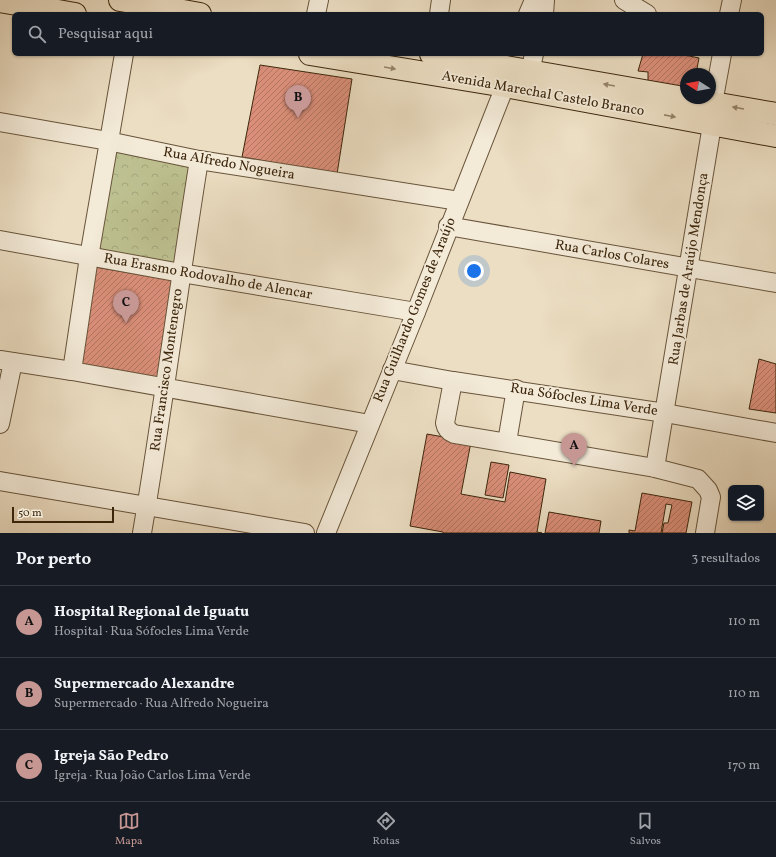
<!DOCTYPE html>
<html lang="pt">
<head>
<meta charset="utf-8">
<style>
  body { margin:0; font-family:Vollkorn,serif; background:#242831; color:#f1f3f6 }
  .controls { position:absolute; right:12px; bottom:12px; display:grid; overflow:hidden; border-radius:6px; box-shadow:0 1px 3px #0004 }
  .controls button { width:36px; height:36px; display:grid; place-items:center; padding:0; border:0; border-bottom:1px solid #363941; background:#171b24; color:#f1f3f6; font:20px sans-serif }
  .compass { position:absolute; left:680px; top:68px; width:36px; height:36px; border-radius:50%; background:#171b24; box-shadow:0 1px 3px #0004; rotate:281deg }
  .scale { position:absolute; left:12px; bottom:10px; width:102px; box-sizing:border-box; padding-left:4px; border:2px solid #3c260c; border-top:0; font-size:11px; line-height:14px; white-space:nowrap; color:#3c260c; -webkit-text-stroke:3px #f3ead8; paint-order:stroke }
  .you { position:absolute; left:474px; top:271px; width:14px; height:14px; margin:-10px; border:3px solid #fff; border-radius:50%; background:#1a73e8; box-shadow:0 0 0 6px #1a73e833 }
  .badge { display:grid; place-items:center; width:26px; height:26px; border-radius:50%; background:#c59692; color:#111; font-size:13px; font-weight:700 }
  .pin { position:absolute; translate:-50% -33px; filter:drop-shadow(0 1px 2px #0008) }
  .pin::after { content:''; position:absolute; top:21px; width:14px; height:12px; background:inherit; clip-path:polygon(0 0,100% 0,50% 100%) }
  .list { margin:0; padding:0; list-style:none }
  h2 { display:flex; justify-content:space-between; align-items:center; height:52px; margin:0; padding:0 16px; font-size:17px }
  h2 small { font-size:13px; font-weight:400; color:#9ea1a6 }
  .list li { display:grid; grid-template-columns:26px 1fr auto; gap:12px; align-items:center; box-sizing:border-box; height:72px; padding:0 16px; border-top:1px solid #363941 }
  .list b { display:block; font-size:15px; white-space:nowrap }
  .list p { margin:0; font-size:13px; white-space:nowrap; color:#9ea1a6 }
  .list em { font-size:13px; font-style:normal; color:#9ea1a6 }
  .icon { flex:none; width:22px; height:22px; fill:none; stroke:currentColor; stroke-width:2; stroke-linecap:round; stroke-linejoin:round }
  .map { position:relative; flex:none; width:776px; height:533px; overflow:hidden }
  .search { position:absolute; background:#171b24; box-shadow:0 1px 3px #0004; left:12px; right:12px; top:12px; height:44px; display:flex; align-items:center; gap:10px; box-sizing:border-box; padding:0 14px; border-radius:6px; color:#9ea1a6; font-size:15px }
  .sheet { height:268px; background:#171b24 }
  nav { display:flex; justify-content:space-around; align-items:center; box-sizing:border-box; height:56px; border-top:1px solid #363941; background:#171b24; font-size:11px; color:#9ea1a6 }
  nav a { display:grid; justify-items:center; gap:2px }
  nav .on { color:#c59692 }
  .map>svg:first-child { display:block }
  .park { fill:url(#park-crowns); stroke:#7c734e }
  .building { fill:url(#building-hatch); stroke:#3c260c }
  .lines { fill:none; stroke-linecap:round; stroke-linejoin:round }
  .minor-casing { stroke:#68543a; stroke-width:20 }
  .major-casing { stroke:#3c260c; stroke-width:24 }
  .minor { stroke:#f3ead8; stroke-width:18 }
  .major { stroke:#ecdec3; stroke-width:22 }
  .oneway { fill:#948268 }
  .labels { text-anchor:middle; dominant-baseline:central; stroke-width:3.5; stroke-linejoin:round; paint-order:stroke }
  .street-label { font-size:14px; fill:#3c260c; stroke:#f3ead8 }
</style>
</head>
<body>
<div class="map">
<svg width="776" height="533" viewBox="0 0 776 533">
  <defs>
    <pattern id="park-crowns" width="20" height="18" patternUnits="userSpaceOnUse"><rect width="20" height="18" fill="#bdc090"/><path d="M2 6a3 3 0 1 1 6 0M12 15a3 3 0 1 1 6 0" fill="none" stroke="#a3a57b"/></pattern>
    <pattern id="building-hatch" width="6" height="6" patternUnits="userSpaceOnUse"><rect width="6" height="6" fill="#db8f7a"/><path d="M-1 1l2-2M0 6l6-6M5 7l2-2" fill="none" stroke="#b37562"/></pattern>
  </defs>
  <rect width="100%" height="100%" fill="#ecdec3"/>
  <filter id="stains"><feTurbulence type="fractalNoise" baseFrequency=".005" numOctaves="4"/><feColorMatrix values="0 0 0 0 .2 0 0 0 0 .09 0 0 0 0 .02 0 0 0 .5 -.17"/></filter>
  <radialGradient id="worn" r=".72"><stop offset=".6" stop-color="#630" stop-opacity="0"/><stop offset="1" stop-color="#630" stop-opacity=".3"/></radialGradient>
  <path class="park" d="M119 151 191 165 179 262 172 265 103 254 98 246 113 156Z"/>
  <g class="building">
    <path d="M643 54H680L699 58 696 74H686V90L648 82V72L638 71Z"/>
    <path d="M260 65 352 79 337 174 242 157Z"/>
    <path d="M95 267 172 280 157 378 79 366Z"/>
    <path d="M759 359 776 364V413L749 409Z"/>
    <path d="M427 434 471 442 461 494 505 502 510 472 546 479 537 532 542 533H443V532L410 526Z"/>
    <path d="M491 462 509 465 503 498 485 495Z"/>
    <path d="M642 493 692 502 686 533H662L664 523H668L672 505 666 504 661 533H629V530L635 531Z"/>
    <path d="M549 512 601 521 599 533H545Z"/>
  </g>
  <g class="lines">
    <g class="minor-casing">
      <g id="minor">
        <path d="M624 0 647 14"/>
        <path d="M316 14 319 0"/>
        <path d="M439 14 441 0"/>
        <path d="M528 14 534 0"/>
        <path d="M544 14 545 0"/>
        <path d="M729 14 732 0"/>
        <path d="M530 72 534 54"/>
        <path d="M713 103 722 54"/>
        <path d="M0 122 108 141 199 160 459 201"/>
        <path d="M448 226 776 283"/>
        <path d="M0 240 181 273 416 312"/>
        <path d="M0 360 72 371 370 424"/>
        <path d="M392 370 453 381 665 413 776 433"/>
        <path d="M72 371 89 257 124 54"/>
        <path d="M453 381 445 423C446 429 449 432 454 434L655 468 698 479 708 490 711 497 705 533"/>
        <path d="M0 424 13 362"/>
        <path d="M507 442 516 389"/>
        <path d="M655 468 712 125"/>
        <path d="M0 481 305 533"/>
        <path d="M142 533C163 409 179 284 199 160"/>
        <path d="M326 533 416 312 505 86"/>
      </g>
    </g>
    <g class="major-casing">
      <g id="major">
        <path d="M120 0 200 14"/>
        <path d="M0 1 75 14"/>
        <path d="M310 54 505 86 776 136"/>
        <path d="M431 54 776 114"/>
      </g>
    </g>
    <use href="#minor" class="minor"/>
    <use href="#major" class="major"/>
  </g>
  <defs><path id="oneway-solid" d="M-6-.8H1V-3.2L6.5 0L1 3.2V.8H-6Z"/></defs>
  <g class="oneway">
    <use href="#oneway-solid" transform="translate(390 68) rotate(10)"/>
    <use href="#oneway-solid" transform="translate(609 85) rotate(-170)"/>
    <use href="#oneway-solid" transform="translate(738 108) rotate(-170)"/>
    <use href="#oneway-solid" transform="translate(670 116) rotate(11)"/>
  </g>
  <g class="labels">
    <g class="street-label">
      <text transform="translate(543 94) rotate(10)">Avenida Marechal Castelo Branco</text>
      <text transform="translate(229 164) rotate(10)">Rua Alfredo Nogueira</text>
      <text transform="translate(612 255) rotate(10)">Rua Carlos Colares</text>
      <text transform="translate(689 269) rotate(-81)">Rua Jarbas de Araújo Mendonça</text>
      <text transform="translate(208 277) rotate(10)">Rua Erasmo Rodovalho de Alencar</text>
      <text transform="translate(415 310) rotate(-68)">Rua Guilhardo Gomes de Araújo</text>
      <text transform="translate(167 370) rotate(-82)">Rua Francisco Montenegro</text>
      <text transform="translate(584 400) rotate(9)">Rua Sófocles Lima Verde</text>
    </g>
  </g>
  <rect width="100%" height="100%" filter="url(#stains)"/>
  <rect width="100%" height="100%" fill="url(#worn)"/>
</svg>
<div class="controls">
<button><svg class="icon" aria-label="layers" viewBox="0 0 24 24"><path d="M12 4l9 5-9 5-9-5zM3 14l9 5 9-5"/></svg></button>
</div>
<svg class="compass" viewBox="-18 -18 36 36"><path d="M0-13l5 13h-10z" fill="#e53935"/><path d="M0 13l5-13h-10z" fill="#9ea1a6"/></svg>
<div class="scale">50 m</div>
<div class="you"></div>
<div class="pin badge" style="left:574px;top:466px">A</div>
<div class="pin badge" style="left:298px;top:118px">B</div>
<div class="pin badge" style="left:126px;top:323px">C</div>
<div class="search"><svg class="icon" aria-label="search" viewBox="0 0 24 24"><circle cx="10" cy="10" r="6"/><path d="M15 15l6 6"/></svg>Pesquisar aqui</div>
</div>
<section class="sheet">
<h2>Por perto<small>3 resultados</small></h2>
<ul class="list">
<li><span class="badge">A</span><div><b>Hospital Regional de Iguatu</b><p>Hospital · Rua Sófocles Lima Verde</p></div><em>110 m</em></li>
<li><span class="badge">B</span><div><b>Supermercado Alexandre</b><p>Supermercado · Rua Alfredo Nogueira</p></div><em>110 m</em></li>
<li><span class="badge">C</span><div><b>Igreja São Pedro</b><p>Igreja · Rua João Carlos Lima Verde</p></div><em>170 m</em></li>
</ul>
</section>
<nav>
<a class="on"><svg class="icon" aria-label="map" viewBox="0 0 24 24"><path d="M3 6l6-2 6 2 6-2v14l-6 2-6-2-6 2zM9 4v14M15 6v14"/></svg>Mapa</a>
<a><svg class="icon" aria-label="directions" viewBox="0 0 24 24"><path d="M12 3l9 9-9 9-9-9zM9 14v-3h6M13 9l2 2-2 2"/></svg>Rotas</a>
<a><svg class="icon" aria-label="saved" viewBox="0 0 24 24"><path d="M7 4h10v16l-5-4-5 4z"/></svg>Salvos</a>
</nav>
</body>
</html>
